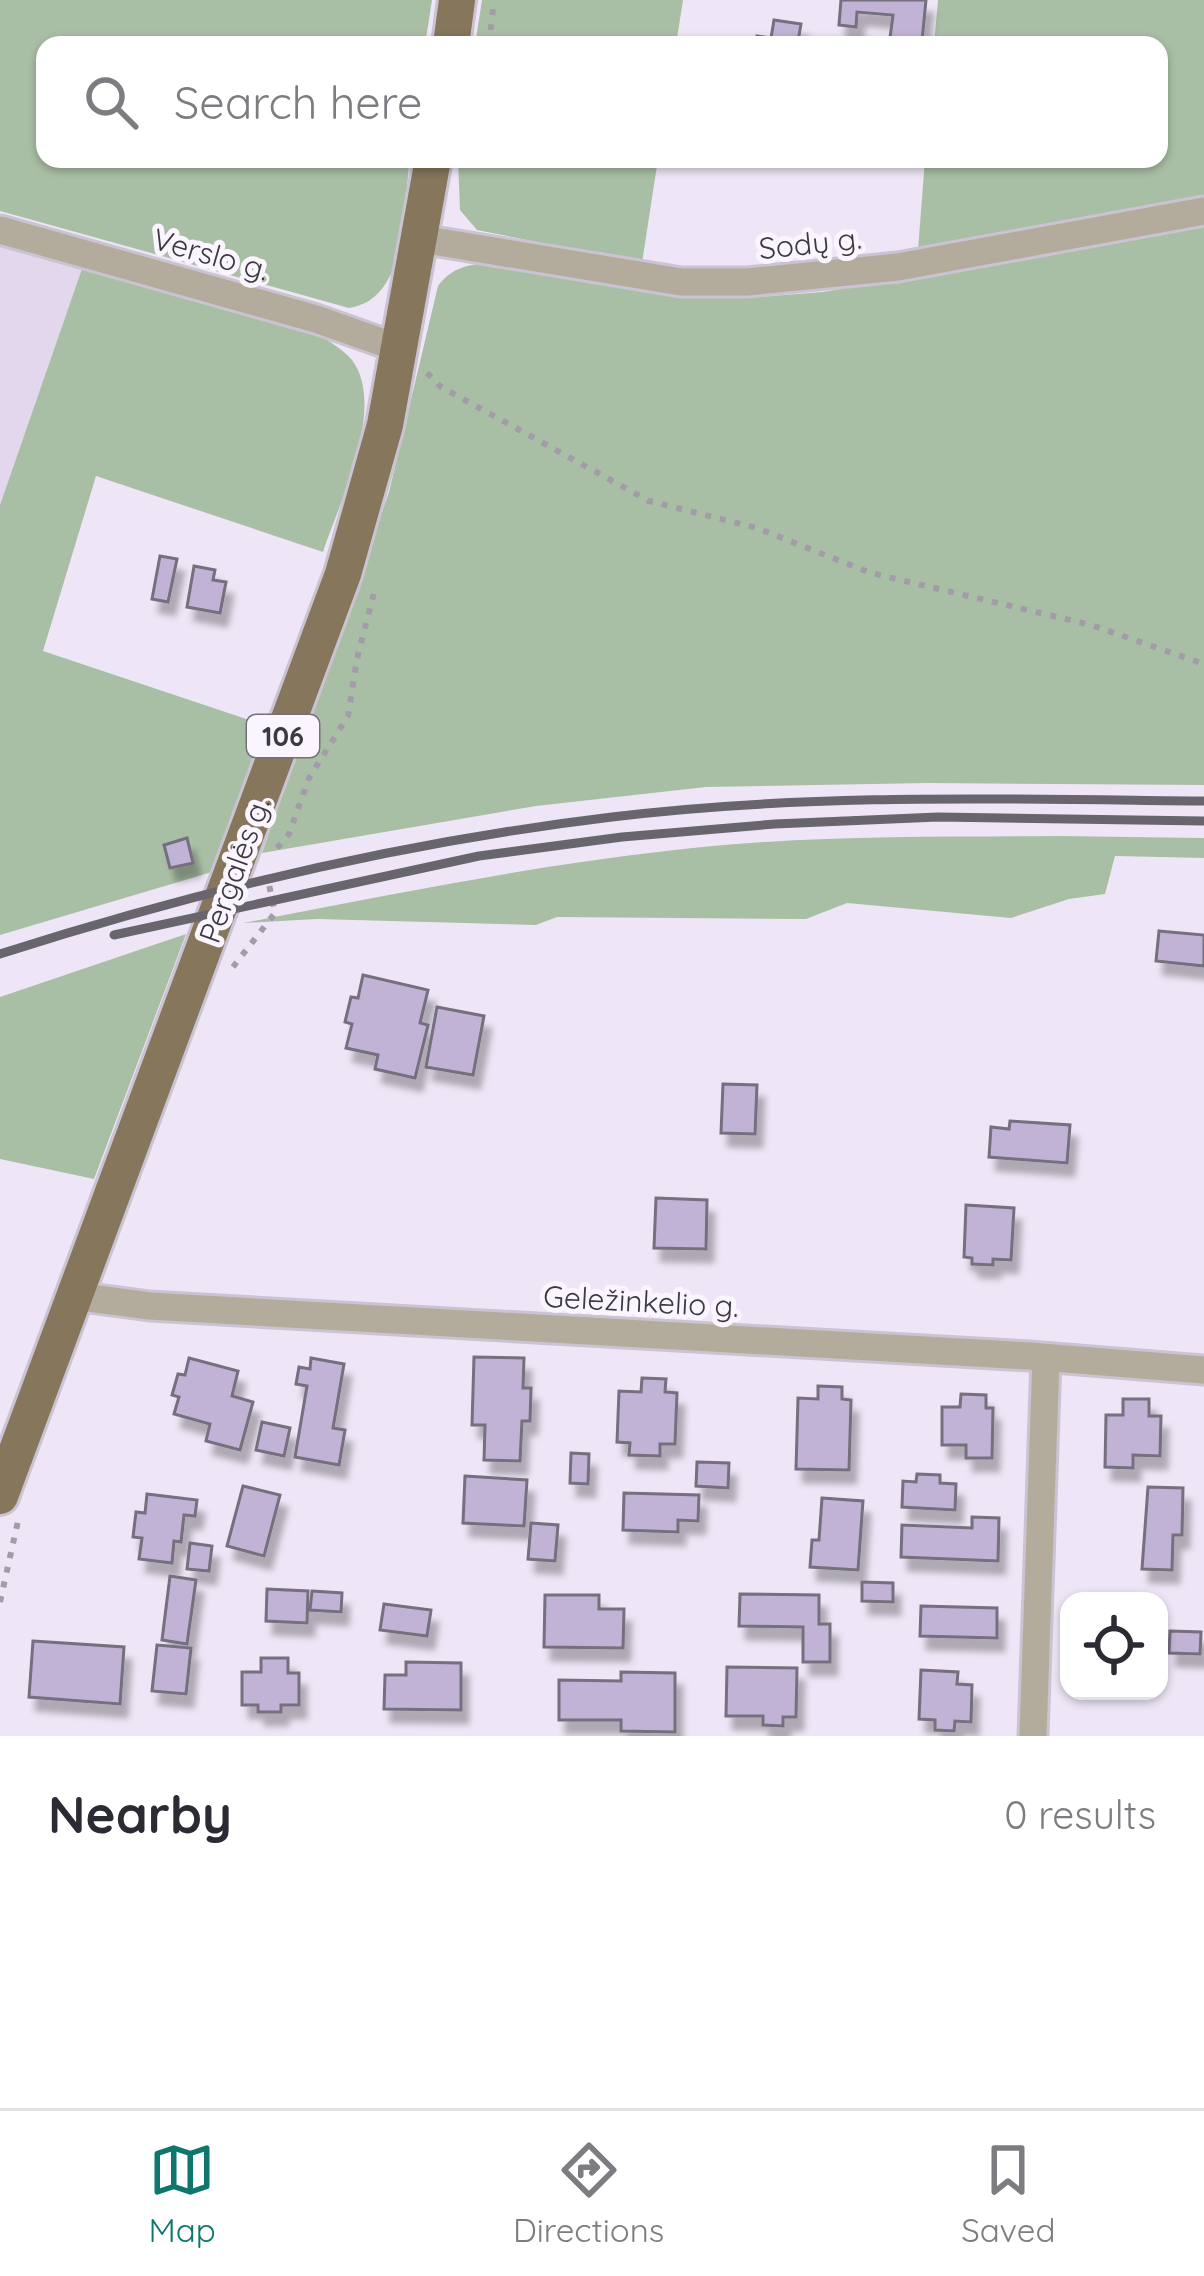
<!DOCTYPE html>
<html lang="en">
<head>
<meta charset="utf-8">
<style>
  body { margin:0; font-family:Quicksand,sans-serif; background:#f2f2f3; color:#2b2b33 }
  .controls { position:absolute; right:36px; bottom:36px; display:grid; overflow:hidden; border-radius:24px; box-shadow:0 3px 9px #0004 }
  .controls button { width:108px; height:108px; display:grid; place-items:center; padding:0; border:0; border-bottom:3px solid #e1e1e2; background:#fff; color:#2b2b33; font:60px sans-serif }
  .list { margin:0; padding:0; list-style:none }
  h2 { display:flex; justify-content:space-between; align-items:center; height:156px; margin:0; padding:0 48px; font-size:51px }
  h2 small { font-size:39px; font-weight:400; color:#7c7c81 }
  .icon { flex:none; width:66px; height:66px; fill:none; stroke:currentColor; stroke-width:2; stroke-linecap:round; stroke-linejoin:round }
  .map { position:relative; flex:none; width:1204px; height:1736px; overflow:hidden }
  .search { position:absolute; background:#fff; box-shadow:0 3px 9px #0004; left:36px; right:36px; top:36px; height:132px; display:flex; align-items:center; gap:30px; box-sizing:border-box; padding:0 42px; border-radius:24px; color:#7c7c81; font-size:45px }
  .sheet { height:372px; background:#fff }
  nav { display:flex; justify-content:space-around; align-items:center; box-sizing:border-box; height:168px; border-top:3px solid #e1e1e2; background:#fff; font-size:33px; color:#7c7c81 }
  nav a { display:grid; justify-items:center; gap:6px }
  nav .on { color:#0f766e }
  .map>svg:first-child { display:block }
  .built { fill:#e2d7ed }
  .green { fill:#a9bfa5 }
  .building { fill:#c0b3d5; stroke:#756f7d; stroke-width:3; filter:url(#shadow) }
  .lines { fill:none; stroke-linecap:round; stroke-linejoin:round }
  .street-casing { stroke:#cac3d1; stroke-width:33 }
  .primary-casing { stroke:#cac3d1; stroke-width:42 }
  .path { stroke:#a29ca8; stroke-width:6; stroke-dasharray:6 9; stroke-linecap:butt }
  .street { stroke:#b3ab9c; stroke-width:27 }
  .primary { stroke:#85765c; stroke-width:36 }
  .rail { stroke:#69656d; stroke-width:9 }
  .labels { text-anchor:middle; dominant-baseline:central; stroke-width:10; stroke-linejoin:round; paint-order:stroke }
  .shield { fill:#faf5fe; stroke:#757178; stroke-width:3 }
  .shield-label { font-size:27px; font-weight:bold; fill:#3c393f }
  .street-label { font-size:30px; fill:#3c393f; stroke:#faf5fe }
</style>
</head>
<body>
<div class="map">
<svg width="1204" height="1736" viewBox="0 0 1204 1736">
  <defs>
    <filter id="shadow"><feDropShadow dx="7" dy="13" stdDeviation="3" flood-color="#0004"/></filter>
  </defs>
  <rect width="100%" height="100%" fill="#eee6f6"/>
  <path class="built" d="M0 239 84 263 0 505Z"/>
  <g class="green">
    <path d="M0 0H432L425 45H45V159H410C403 207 409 299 349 308L0 211Z"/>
    <path d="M482 0H683L676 45H475Z"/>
    <path d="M938 0H1204V196L918 250 925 159H1159V45H934Z"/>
    <path d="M458 159H658L642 263 477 230 460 210Z"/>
    <path d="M1204 225V785L928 783 706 787 536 806 262 853 389 492 438 286C451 268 468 264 490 263L643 291 758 297 823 292Z"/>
    <path d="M84 263 322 336C331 343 345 351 352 360 387 407 339 503 323 552L96 476 43 651 264 725 212 872 0 935V505Z"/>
    <path d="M1058 836 1204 838V858L1115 856 1105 894 1069 899 1011 918 847 903 806 919 557 917 536 925 317 919 243 923C384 896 524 867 666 851 796 835 927 837 1058 836Z"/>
    <path d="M186 934 94 1179 0 1159V997Z"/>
  </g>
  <g class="building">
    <path d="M841 0H926L922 41 890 38 893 15 857 12 856 27 839 25Z"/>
    <path d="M774 20 801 24 798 41 815 45H756L757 36 771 38Z"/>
    <path d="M160 556 177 559 168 602 152 599Z"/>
    <path d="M194 566 215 570 213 580 226 582 220 613 187 607Z"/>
    <path d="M187 838 193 863 170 868 164 845Z"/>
    <path d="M1159 931 1204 935V966L1156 961Z"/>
    <path d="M363 975 428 990 420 1023 428 1025 415 1078 375 1069 378 1055 346 1048 352 1024 345 1022 351 997 358 998Z"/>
    <path d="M437 1007 484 1016 473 1075 426 1067Z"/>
    <path d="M723 1084 757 1085 755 1134 721 1133Z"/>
    <path d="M1010 1121 1070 1125 1067 1163 989 1157 991 1127 1009 1129Z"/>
    <path d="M656 1198 707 1200 706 1249 654 1248Z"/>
    <path d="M966 1205 1014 1208 1011 1260 993 1259V1265L972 1264V1258L964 1257Z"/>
    <path d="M474 1357 524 1358 523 1388H531L530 1421H522L520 1461 484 1460 485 1425H472Z"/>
    <path d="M189 1358 238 1371 232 1396 253 1402 240 1450 206 1441 210 1424 174 1414 179 1397 172 1395 178 1374 185 1375Z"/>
    <path d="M311 1358 344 1364 333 1428 345 1430 339 1465 295 1457 307 1386 296 1384 299 1367 310 1369Z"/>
    <path d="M642 1378 666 1379 665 1392 677 1393 675 1444H660V1456L629 1455 630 1443 617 1442 619 1391 641 1392Z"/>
    <path d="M818 1386 842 1387V1399L851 1400 849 1470 796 1469 798 1398 818 1399Z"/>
    <path d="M961 1394 986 1395V1408H993L992 1458H966V1445H942V1407H960Z"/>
    <path d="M1123 1399H1149V1416H1161L1160 1456 1133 1455V1468L1105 1467 1106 1415H1123Z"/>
    <path d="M262 1422 290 1428 284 1456 256 1450Z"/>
    <path d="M571 1453 589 1454 588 1484 570 1483Z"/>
    <path d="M697 1462 729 1463 728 1488 696 1486Z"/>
    <path d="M917 1474 940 1475V1483L956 1484 955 1510 902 1507 903 1481 916 1482Z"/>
    <path d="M465 1476 527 1480 524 1526 463 1523Z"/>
    <path d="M243 1486 280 1495 264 1556 227 1546Z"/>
    <path d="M1148 1487 1183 1488 1182 1535H1173L1172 1570 1142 1569Z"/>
    <path d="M624 1493 699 1495 698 1521 678 1520V1532L623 1530Z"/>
    <path d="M147 1494 197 1500 195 1516 184 1515 181 1542 174 1541 172 1563 139 1559 142 1538 133 1537 136 1512 145 1513Z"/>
    <path d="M822 1498 863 1501 858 1570 810 1567 812 1540H819Z"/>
    <path d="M972 1517 999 1518 998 1561 901 1557 902 1525 972 1528Z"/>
    <path d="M531 1523 558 1525 555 1561 528 1559Z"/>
    <path d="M190 1543 212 1546 209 1571 187 1569Z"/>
    <path d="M170 1576 196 1580 187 1644 162 1640Z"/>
    <path d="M862 1582 893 1583V1602L862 1601Z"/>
    <path d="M267 1589 308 1591 307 1623 266 1621Z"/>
    <path d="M312 1591 342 1593 341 1612 310 1610Z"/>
    <path d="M740 1594 819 1595V1624H830V1662H803V1627L739 1626Z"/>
    <path d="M545 1595H599V1609H624L623 1648 544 1647Z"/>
    <path d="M384 1604 431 1610 427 1636 380 1630Z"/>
    <path d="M921 1606 997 1608V1638L920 1636Z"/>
    <path d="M1170 1631 1201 1632 1200 1654 1169 1653Z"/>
    <path d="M33 1641 124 1647 120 1704 29 1697Z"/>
    <path d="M157 1645 191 1648 186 1694 152 1691Z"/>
    <path d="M261 1658H288V1673H299V1705H281V1712H258V1705H242V1672H261Z"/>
    <path d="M406 1662 461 1663V1710L384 1709 385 1675H406Z"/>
    <path d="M727 1667 797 1668 796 1717H783V1726L763 1725V1716H726Z"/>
    <path d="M921 1670 958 1672 957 1684 972 1685 971 1722 955 1721 954 1731 935 1730V1720L919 1719Z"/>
    <path d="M621 1672 675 1673V1732L621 1731V1720H559V1680L621 1681Z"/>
  </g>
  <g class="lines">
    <g class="street-casing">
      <g id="street">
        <path d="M0 230 316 319 401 349"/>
        <path d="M421 239 681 282H747L898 267 1204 211"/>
        <path d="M74 1296 150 1306 1029 1356 1204 1370"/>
        <path d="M1033 1736 1046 1358"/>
      </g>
    </g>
    <g class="primary-casing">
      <g id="primary">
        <path d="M451 45 457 0"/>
        <path d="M0 1496 343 574 385 425 433 159"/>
      </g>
    </g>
    <g class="path">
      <path d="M489 45 494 0"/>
      <path d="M427 373 441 387 649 501 757 528 871 573 1091 625 1204 664"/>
      <path d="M277 848 289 834 309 778 348 716 357 659 375 589"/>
      <path d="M233 967 275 913 267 875"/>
      <path d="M0 1602 18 1521"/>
    </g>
    <use href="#street" class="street"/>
    <use href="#primary" class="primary"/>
    <g class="rail">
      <path d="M114 935 479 856 622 837 775 824 938 817 1204 821"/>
      <path d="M0 954C200 890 404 842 612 817 808 793 1007 799 1204 801"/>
    </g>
  </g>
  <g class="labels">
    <rect class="shield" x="247" y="715" width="72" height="42" rx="9"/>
    <g class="shield-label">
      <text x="283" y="736">106</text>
    </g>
    <g class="street-label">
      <text transform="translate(810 243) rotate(-6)">Sodų g.</text>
      <text transform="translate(211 254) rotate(16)">Verslo g.</text>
      <text transform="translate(234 870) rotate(-70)">Pergalės g.</text>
      <text transform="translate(641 1301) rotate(3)">Geležinkelio g.</text>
    </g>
  </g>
</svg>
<div class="controls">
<button><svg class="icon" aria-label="locate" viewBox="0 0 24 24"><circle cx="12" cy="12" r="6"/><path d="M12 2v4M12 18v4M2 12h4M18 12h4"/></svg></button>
</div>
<div class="search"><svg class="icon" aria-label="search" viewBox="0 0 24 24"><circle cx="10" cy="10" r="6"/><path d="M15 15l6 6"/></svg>Search here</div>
</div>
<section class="sheet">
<h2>Nearby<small>0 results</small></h2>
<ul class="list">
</ul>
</section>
<nav>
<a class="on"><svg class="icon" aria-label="map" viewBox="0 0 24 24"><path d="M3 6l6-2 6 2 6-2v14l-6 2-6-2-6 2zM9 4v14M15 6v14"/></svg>Map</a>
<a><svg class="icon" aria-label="directions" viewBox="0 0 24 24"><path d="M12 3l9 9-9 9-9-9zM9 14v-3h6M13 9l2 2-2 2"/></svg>Directions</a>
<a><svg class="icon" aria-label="saved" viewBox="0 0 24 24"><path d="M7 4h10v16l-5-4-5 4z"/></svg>Saved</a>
</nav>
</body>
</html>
